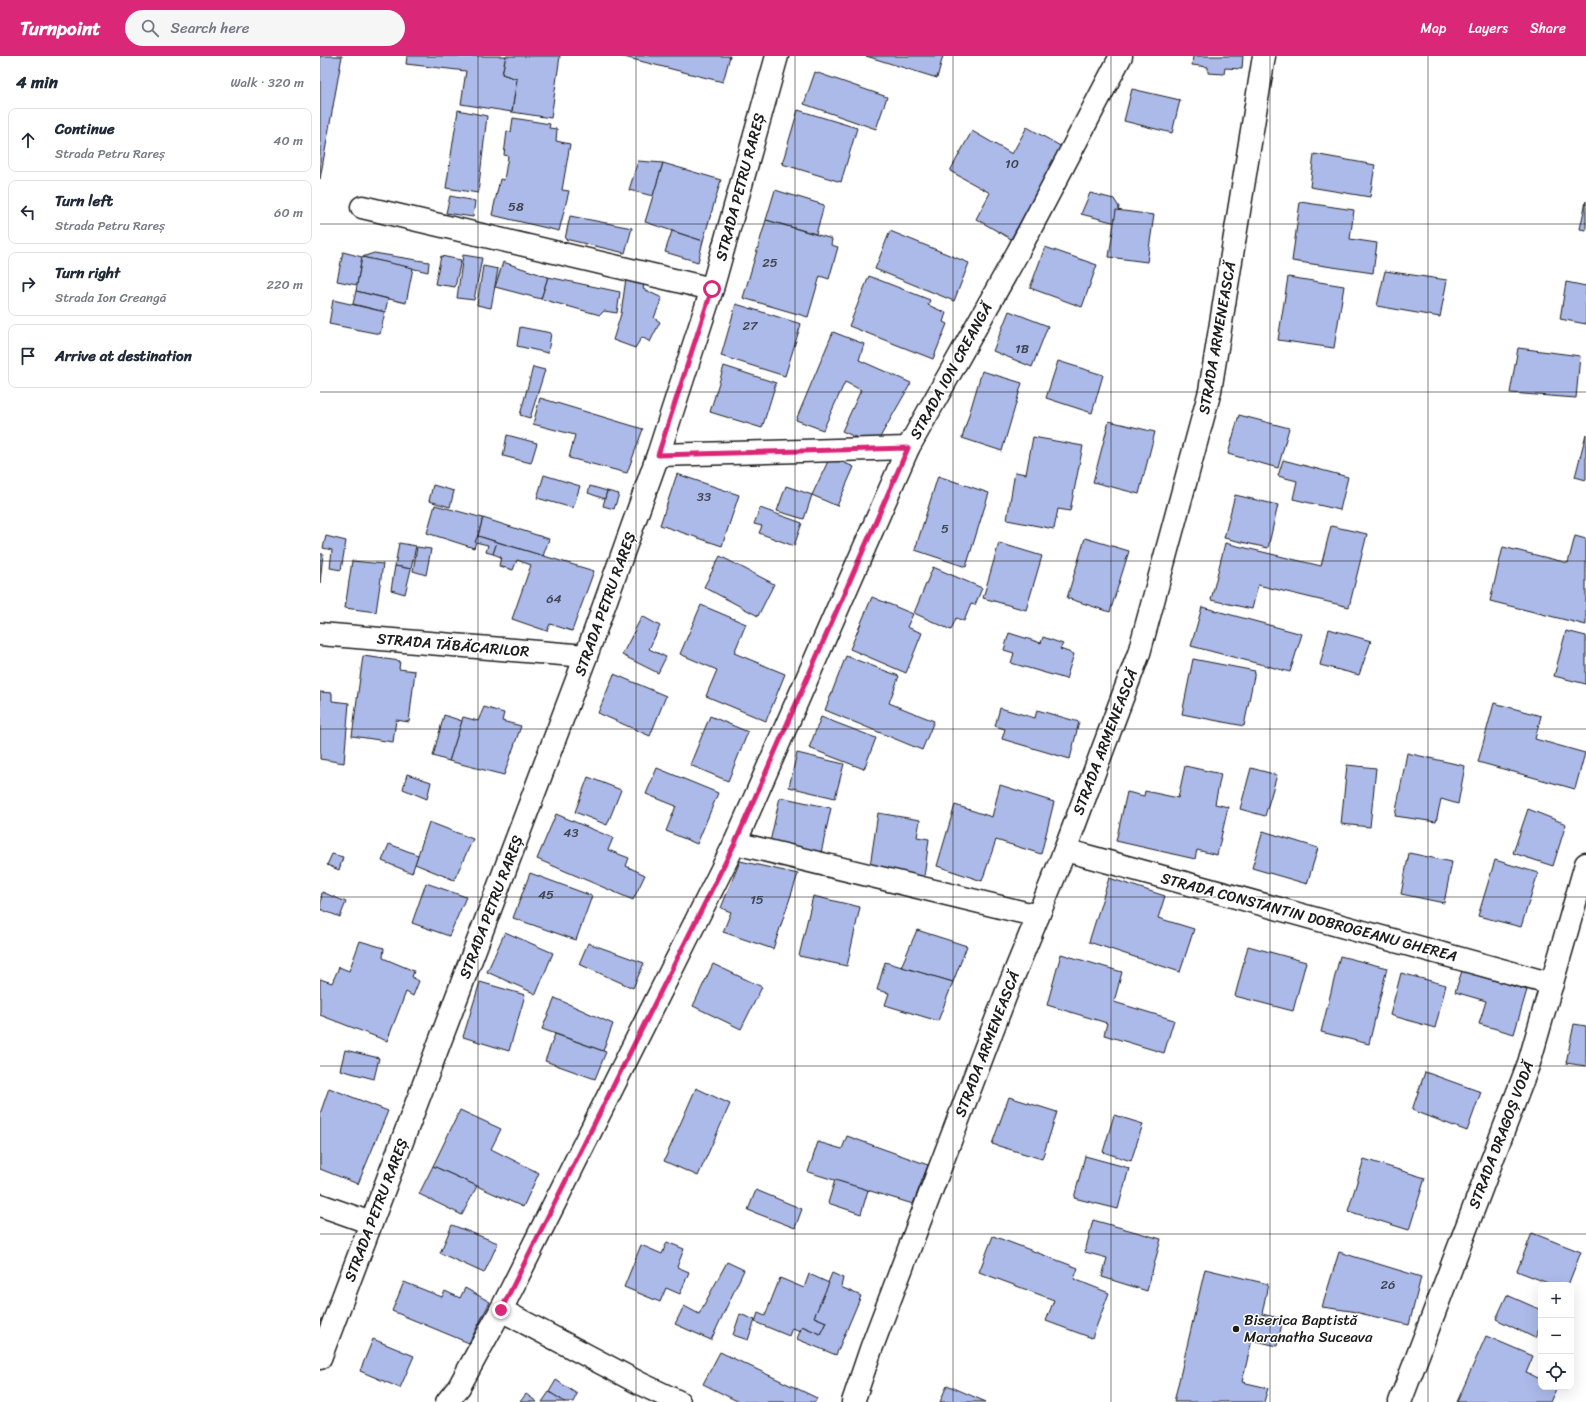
<!DOCTYPE html>
<html lang="en">
<head>
<meta charset="utf-8">
<style>
  body { margin:0; font-family:Sriracha,sans-serif; background:#f6f6f7; color:#1f2937 }
  .controls { position:absolute; right:12px; bottom:12px; display:grid; overflow:hidden; border-radius:8px; box-shadow:0 4px 16px #0002 }
  .controls button { width:36px; height:36px; display:grid; place-items:center; padding:0; border:0; border-bottom:1px solid #e0e1e3; background:#fff; color:#1f2937; font:20px sans-serif }
  .stop { position:absolute; width:12px; height:12px; margin:-9px; border:3px solid #db2777; border-radius:50%; background:#fff }
  .stop.end { background:#db2777; border-color:#fff; box-shadow:0 1px 4px #0008 }
  .list { margin:0; padding:0; list-style:none }
  h2 { display:flex; justify-content:space-between; align-items:center; height:52px; margin:0; padding:0 16px; font-size:17px }
  h2 small { font-size:13px; font-weight:400; color:#747a83 }
  .list li { display:grid; grid-template-columns:26px 1fr auto; gap:12px; align-items:center; box-sizing:border-box; height:64px; margin:0 8px 8px; padding:0 8px; border:1px solid #e0e1e3; border-radius:8px }
  .list b { display:block; font-size:15px; white-space:nowrap }
  .list p { margin:0; font-size:13px; white-space:nowrap; color:#747a83 }
  .list em { font-size:13px; font-style:normal; color:#747a83 }
  .icon { flex:none; width:22px; height:22px; fill:none; stroke:currentColor; stroke-width:2; stroke-linecap:round; stroke-linejoin:round }
  .map { position:relative; flex:none; width:1266px; height:1346px; overflow:hidden }
  header { display:flex; align-items:center; gap:24px; box-sizing:border-box; height:56px; padding:0 20px; background:#db2777; color:#fff }
  header strong { font-size:19px }
  nav { display:flex; gap:22px; margin-inline-start:auto; font-size:14px }
  .search { width:280px; height:36px; background:#f6f6f7; display:flex; align-items:center; gap:10px; box-sizing:border-box; padding:0 14px; border-radius:22px; color:#747a83; font-size:15px }
  main { display:flex }
  aside { flex:1; background:#fff }
  .map>svg:first-child { display:block }
  .building { fill:#acbaea; stroke:#1c1c1c }
  .lines { fill:none; stroke-linecap:round; stroke-linejoin:round }
  .minor-casing { stroke:#1c1c1c; stroke-width:25 }
  .minor { stroke:#fff; stroke-width:22 }
  .route { stroke:#db2777; stroke-width:5 }
  .grid { fill:none; stroke:#1c1c1c; stroke-width:1; stroke-opacity:0.55 }
  .poi-dot { fill:#1c1c1c; stroke:#fff; stroke-width:1.5 }
  .labels { text-anchor:middle; dominant-baseline:central; stroke-width:3; stroke-linejoin:round; paint-order:stroke }
  .number-label { font-size:13px; fill:#404450 }
  .street-label { font-size:15px; fill:#1c1c1c; stroke:#fff }
  .poi-label { font-size:15px; fill:#1c1c1c; stroke:#fff; text-anchor:start }
</style>
</head>
<body>
<header>
<strong>Turnpoint</strong>
<div class="search"><svg class="icon" aria-label="search" viewBox="0 0 24 24"><circle cx="10" cy="10" r="6"/><path d="M15 15l6 6"/></svg>Search here</div>
<nav><a>Map</a><a>Layers</a><a>Share</a></nav>
</header>
<main>
<aside>
<h2>4 min<small>Walk · 320 m</small></h2>
<ul class="list">
<li><svg class="icon" aria-label="ahead" viewBox="0 0 24 24"><path d="M12 20V5M6 11l6-6 6 6"/></svg><div><b>Continue</b><p>Strada Petru Rareș</p></div><em>40 m</em></li>
<li><svg class="icon" aria-label="left" viewBox="0 0 24 24"><path d="M17 20v-9H6M10 6l-5 5 5 5"/></svg><div><b>Turn left</b><p>Strada Petru Rareș</p></div><em>60 m</em></li>
<li><svg class="icon" aria-label="right" viewBox="0 0 24 24"><path d="M7 20v-9h11M14 6l5 5-5 5"/></svg><div><b>Turn right</b><p>Strada Ion Creangă</p></div><em>220 m</em></li>
<li><svg class="icon" aria-label="arrive" viewBox="0 0 24 24"><path d="M6 21V4h12l-3 4 3 4H6"/></svg><div><b>Arrive at destination</b></div></li>
</ul>
</aside>
<div class="map">
<svg width="1266" height="1346" viewBox="0 0 1266 1346">
  <rect width="100%" height="100%" fill="#fff"/>
  <filter id="ink" filterUnits="userSpaceOnUse"><feTurbulence type="fractalNoise" baseFrequency=".025" numOctaves="2"/><feDisplacementMap in="SourceGraphic" scale="8" xChannelSelector="R" yChannelSelector="G"/><feConvolveMatrix kernelMatrix="1 2 1 2 8 2 1 2 1" color-interpolation-filters="sRGB"/></filter>
  <g filter="url(#ink)">
    <g class="building">
      <path d="M0 0H22L0 123Z"/>
      <path d="M87 0H186L182 18 197 23 192 56 141 48 146 15 86 8Z"/>
      <path d="M186 0H240L231 62 192 56 197 23 182 18Z"/>
      <path d="M300 0H410L403 26Z"/>
      <path d="M546 0H623L617 22Z"/>
      <path d="M873 0H923L922 13 905 12 904 18 888 17V11L872 9Z"/>
      <path d="M495 16 567 41 556 73 484 48Z"/>
      <path d="M812 33 860 44 852 77 804 65Z"/>
      <path d="M138 54 167 60 158 137 126 132Z"/>
      <path d="M478 54 537 72 521 126 462 108Z"/>
      <path d="M193 62 230 68 229 72 237 73 236 85 250 88 242 134 249 135 239 175 172 159 180 123 184 124 188 100 184 99 187 75 191 76Z"/>
      <path d="M707 71 742 91 691 183 656 163 670 137 630 115 652 75 692 98Z"/>
      <path d="M994 98 1055 109 1050 141 990 131Z"/>
      <path d="M318 105 343 107 333 140 309 134Z"/>
      <path d="M343 107 401 124 383 185 325 166Z"/>
      <path d="M455 134 504 149 496 178 446 164Z"/>
      <path d="M770 137 794 143 799 151 796 167 761 158Z"/>
      <path d="M130 140 155 145 153 161 126 157Z"/>
      <path d="M1266 145V174L1260 173Z"/>
      <path d="M980 146 1034 154 1030 183 1057 187 1053 217 972 205Z"/>
      <path d="M796 154 834 159 827 206 789 201Z"/>
      <path d="M250 160 312 172 305 197 245 183Z"/>
      <path d="M446 164 512 183 511 189 518 191 509 223 500 220 488 261 423 242Z"/>
      <path d="M352 175 383 185 378 206 345 196Z"/>
      <path d="M570 175 649 207 634 245 555 213Z"/>
      <path d="M725 191 777 209 762 251 710 232Z"/>
      <path d="M23 196 42 201 37 229 17 225Z"/>
      <path d="M54 197 109 206 108 216 42 201Z"/>
      <path d="M143 199 162 202 154 244 137 242Z"/>
      <path d="M121 200 141 204 135 231 115 228Z"/>
      <path d="M42 201 93 212 86 247 36 235Z"/>
      <path d="M183 206 228 221 221 243 175 231Z"/>
      <path d="M163 210 178 213 171 252 157 249Z"/>
      <path d="M1065 215 1127 224 1120 261 1057 250Z"/>
      <path d="M549 220 610 244 608 249 626 257 623 266 627 268 613 303 529 270Z"/>
      <path d="M228 221 300 236 297 257 284 255 280 259 221 243Z"/>
      <path d="M968 221 1024 230 1014 292 958 284Z"/>
      <path d="M306 222 324 229 323 233 342 242 334 262 340 266 330 286 322 281 315 292 293 284 301 258Z"/>
      <path d="M1246 226 1266 230V268L1240 263Z"/>
      <path d="M36 235 68 243 65 256 33 248Z"/>
      <path d="M13 244 65 256 60 278 9 268Z"/>
      <path d="M416 248 481 268 465 320 401 300Z"/>
      <path d="M689 255 728 270 712 311 673 295Z"/>
      <path d="M200 271 231 277 228 297 197 290Z"/>
      <path d="M513 276 544 288 539 304 591 327 555 390 522 375 541 334 525 326 503 374 476 364Z"/>
      <path d="M1198 292 1260 300 1256 342 1190 337Z"/>
      <path d="M738 305 783 319 772 357 726 342Z"/>
      <path d="M404 310 456 327 442 372 390 356Z"/>
      <path d="M213 311 225 314 210 362 200 359Z"/>
      <path d="M662 315 702 327 682 395 642 382Z"/>
      <path d="M220 342 323 373 307 417 249 402 255 379 213 368Z"/>
      <path d="M919 359 969 372 958 412 908 398Z"/>
      <path d="M789 365 835 376 819 438 773 426Z"/>
      <path d="M1266 378V424L1255 421Z"/>
      <path d="M187 379 217 387 211 407 183 400Z"/>
      <path d="M713 381 763 390 750 455 738 453 734 473 687 464 695 416 706 418Z"/>
      <path d="M510 401 534 411 517 450 492 439Z"/>
      <path d="M963 404 1028 421 1020 454 973 443 977 425 958 420Z"/>
      <path d="M357 418 419 439 402 490 340 469Z"/>
      <path d="M224 419 260 430 253 452 217 442Z"/>
      <path d="M618 420 669 437 646 511 595 494Z"/>
      <path d="M113 429 134 435 130 451 109 445Z"/>
      <path d="M270 430 287 435 285 443 268 437Z"/>
      <path d="M466 430 492 439 484 463 457 455Z"/>
      <path d="M287 435 299 438 294 453 283 450Z"/>
      <path d="M915 439 958 449 948 492 904 482Z"/>
      <path d="M115 449 163 462 154 492 107 477Z"/>
      <path d="M440 452 482 467 474 490 439 477 442 470 434 468Z"/>
      <path d="M163 462 229 483 223 500 158 480Z"/>
      <path d="M1011 470 1047 478 1029 551 938 529 932 553 891 544 905 487 1001 510Z"/>
      <path d="M6 480 26 485 21 514 10 512 12 494 3 492Z"/>
      <path d="M158 480 177 486 173 498 166 496 168 489 155 486Z"/>
      <path d="M1255 480 1266 483V569L1170 545 1183 491 1248 507Z"/>
      <path d="M765 482 809 495 790 556 747 542Z"/>
      <path d="M177 486 274 515 252 575 230 568 227 575 192 563 211 509 197 504 193 514 179 510 181 501 173 498Z"/>
      <path d="M79 487 96 490 91 513 75 510Z"/>
      <path d="M679 487 722 500 706 554 663 542Z"/>
      <path d="M97 491 111 493 106 519 93 515Z"/>
      <path d="M0 498H3L0 527Z"/>
      <path d="M400 500 454 528 438 560 384 531Z"/>
      <path d="M32 505 63 508 56 556 25 552Z"/>
      <path d="M75 510 91 513 85 538 71 534Z"/>
      <path d="M613 511 662 532 655 549 651 548 644 565 636 562 631 574 594 557Z"/>
      <path d="M552 541 593 558 587 571 602 577 586 617 530 593Z"/>
      <path d="M381 549 426 568 414 597 465 618 446 665 386 640 397 614 360 598Z"/>
      <path d="M882 551 982 578 970 616 871 590Z"/>
      <path d="M322 560 340 570 329 593 346 601 338 617 302 599Z"/>
      <path d="M1009 573 1051 585 1039 619 1000 609Z"/>
      <path d="M1246 575 1266 580V628L1234 620Z"/>
      <path d="M689 577 721 587 723 581 743 588 740 593 754 598 746 623 691 607 694 597 684 594Z"/>
      <path d="M43 600 80 605 79 613 95 615 89 666 76 664 73 686 32 680Z"/>
      <path d="M526 600 579 620 569 647 614 665 602 694 505 654Z"/>
      <path d="M873 603 935 615 924 670 862 658Z"/>
      <path d="M294 618 346 640 330 680 278 657Z"/>
      <path d="M0 636 12 637V645L29 647 24 707 0 703Z"/>
      <path d="M1174 647 1221 660 1215 683 1265 697 1255 733 1158 706Z"/>
      <path d="M164 651 184 657 182 665 201 670 184 719 129 705 143 661 158 665Z"/>
      <path d="M680 652 715 662 717 654 759 666 750 703 682 683 685 673 675 670Z"/>
      <path d="M124 659 142 665 129 705 113 700Z"/>
      <path d="M390 660 428 676 408 725 370 709Z"/>
      <path d="M501 661 556 682 544 713 489 692Z"/>
      <path d="M477 697 524 708 515 742 469 731Z"/>
      <path d="M1087 697 1145 710 1138 748 1121 743 1116 766 1075 760Z"/>
      <path d="M1027 709 1056 712 1050 771 1021 768Z"/>
      <path d="M865 710 901 718 895 748 908 751 897 799 877 794 875 803 796 785 807 736 824 740 825 735 858 742Z"/>
      <path d="M337 712 398 737 377 788 346 775 356 750 326 738Z"/>
      <path d="M931 712 957 719 945 760 920 753Z"/>
      <path d="M87 718 111 726 107 743 83 733Z"/>
      <path d="M268 721 301 734 287 769 255 756Z"/>
      <path d="M680 729 734 746 721 798 676 784 662 825 617 810 635 749 672 761Z"/>
      <path d="M460 741 511 752 501 797 450 786Z"/>
      <path d="M1208 753 1246 768 1233 810 1193 797Z"/>
      <path d="M558 757 600 764 597 781 609 783 604 822 550 810Z"/>
      <path d="M236 758 293 782 288 794 309 802 306 810 325 819 313 844 217 803Z"/>
      <path d="M109 766 153 783 134 824 95 808Z"/>
      <path d="M943 775 998 792 987 828 932 812Z"/>
      <path d="M69 788 98 799 92 817 62 805Z"/>
      <path d="M1089 797 1132 806 1124 847 1081 838Z"/>
      <path d="M12 798 23 801 19 814 7 809Z"/>
      <path d="M1175 804 1218 817 1201 871 1158 860Z"/>
      <path d="M420 805 478 818 453 893 403 876 411 856 401 852Z"/>
      <path d="M210 817 272 840 256 884 193 862Z"/>
      <path d="M789 822 845 840 838 862 874 873 860 916 769 886Z"/>
      <path d="M106 827 146 841 129 880 92 867Z"/>
      <path d="M2 836 26 846 20 861 0 853Z"/>
      <path d="M493 840 540 851 527 910 479 900Z"/>
      <path d="M597 874 647 890 633 926 581 911Z"/>
      <path d="M185 876 233 897 216 938 167 916Z"/>
      <path d="M40 885 64 892 63 902 94 915 92 921 99 925 93 940 86 936 67 985 0 959V923L12 927 19 911 29 915Z"/>
      <path d="M268 887 324 907 313 932 259 908Z"/>
      <path d="M928 890 986 906 973 955 915 940Z"/>
      <path d="M741 898 802 916 794 946 854 964 844 997 784 979 787 967 727 949Z"/>
      <path d="M1020 900 1067 912 1049 988 1001 976Z"/>
      <path d="M565 906 633 926 618 965 565 949 569 937 557 934Z"/>
      <path d="M393 908 442 931 421 973 373 950Z"/>
      <path d="M1142 915 1207 934 1194 978 1159 968 1166 945 1135 936Z"/>
      <path d="M1081 917 1126 929 1115 972 1070 959Z"/>
      <path d="M160 926 205 939 189 995 143 981Z"/>
      <path d="M235 942 293 968 283 995 222 973Z"/>
      <path d="M1254 968 1266 970V1010L1246 1007Z"/>
      <path d="M235 978 286 996 275 1023 225 1005Z"/>
      <path d="M25 994 59 1002 54 1023 20 1014Z"/>
      <path d="M1105 1016 1161 1036 1147 1075 1092 1054Z"/>
      <path d="M9 1032 68 1055 38 1128 0 1113V1058Z"/>
      <path d="M376 1032 410 1048 378 1120 344 1105Z"/>
      <path d="M689 1041 737 1056 722 1103 672 1088Z"/>
      <path d="M140 1054 181 1073 171 1093 219 1117 203 1151 113 1110Z"/>
      <path d="M794 1059 823 1068 811 1105 783 1096Z"/>
      <path d="M527 1080 608 1109 593 1148 488 1116 498 1086 522 1093Z"/>
      <path d="M765 1100 809 1112 798 1153 754 1142Z"/>
      <path d="M1044 1103 1105 1122 1089 1174 1028 1155Z"/>
      <path d="M113 1110 157 1130 142 1159 99 1138Z"/>
      <path d="M515 1124 548 1134 541 1158 508 1147Z"/>
      <path d="M436 1134 482 1153 475 1172 428 1154Z"/>
      <path d="M773 1164 841 1183 827 1235 782 1221 787 1202 765 1196Z"/>
      <path d="M132 1169 178 1187 164 1217 120 1197Z"/>
      <path d="M1212 1177 1261 1196 1248 1229H1233L1197 1215Z"/>
      <path d="M673 1180 758 1212 754 1223 789 1237 772 1282 726 1265 734 1244 659 1216Z"/>
      <path d="M347 1186 364 1193 357 1211 369 1216 360 1238 346 1232 340 1246 304 1231 321 1189 342 1198Z"/>
      <path d="M1019 1196 1101 1221 1089 1269 1031 1255 1002 1251Z"/>
      <path d="M407 1206 424 1214 391 1284 355 1268 364 1250 379 1258Z"/>
      <path d="M885 1213 948 1228 942 1258 963 1263 957 1290 932 1284 922 1326 948 1332 944 1346H854Z"/>
      <path d="M512 1217 523 1222 521 1231 541 1240 516 1299 477 1283 482 1270 500 1278 506 1266 494 1261Z"/>
      <path d="M489 1218 509 1227 494 1261 506 1266 500 1278 482 1270 480 1275 472 1272 469 1280 435 1266 438 1257 445 1260 460 1222 484 1232Z"/>
      <path d="M84 1226 122 1241 125 1235 140 1242 145 1232 170 1246 149 1287 72 1255Z"/>
      <path d="M1187 1239 1221 1254V1269L1215 1282 1176 1263Z"/>
      <path d="M420 1258 435 1264 428 1284 413 1279Z"/>
      <path d="M1166 1280 1213 1300 1206 1317 1221 1323V1331H1237L1230 1346H1137Z"/>
      <path d="M53 1283 94 1300 80 1332 40 1315Z"/>
      <path d="M400 1296 497 1342 495 1346H419L383 1328Z"/>
      <path d="M236 1324 257 1338 253 1346H245L229 1336Z"/>
      <path d="M627 1329 666 1346H620Z"/>
      <path d="M229 1336 245 1346H222Z"/>
      <path d="M206 1338 217 1346H200Z"/>
    </g>
    <g class="lines">
      <g class="minor-casing">
        <g id="minor">
          <path d="M42 151 392 233"/>
          <path d="M338 399 588 392"/>
          <path d="M0 578 266 600"/>
          <path d="M415 787 718 860"/>
          <path d="M745 794 1232 928"/>
          <path d="M0 1149 51 1167"/>
          <path d="M181 1254 321 1328 359 1346"/>
          <path d="M0 1302 266 600 338 399 392 233 457 0"/>
          <path d="M127 1346 139 1331 181 1254 415 787 588 392 698 196 801 0"/>
          <path d="M533 1346 551 1293 686 938 745 794 819 597 890 335 944 0"/>
          <path d="M1080 1346 1209 1007 1266 808"/>
        </g>
      </g>
      <use href="#minor" class="minor"/>
    </g>
  </g>
  <g class="lines" filter="url(#ink)">
    <path class="route" d="M181 1254 415 787 588 392 338 399 392 233"/>
  </g>
  <path class="grid" d="M158 0V1346M316 0V1346M475 0V1346M633 0V1346M791 0V1346M950 0V1346M1108 0V1346M0 168H1266M0 336H1266M0 505H1266M0 673H1266M0 841H1266M0 1010H1266M0 1178H1266"/>
  <circle class="poi-dot" cx="916" cy="1273" r="4"/>
  <g class="labels">
    <g class="number-label">
      <text x="692" y="107">10</text>
      <text x="196" y="150">58</text>
      <text x="450" y="206">25</text>
      <text x="430" y="269">27</text>
      <text x="702" y="292">1B</text>
      <text x="384" y="440">33</text>
      <text x="625" y="472">5</text>
      <text x="234" y="542">64</text>
      <text x="251" y="776">43</text>
      <text x="226" y="838">45</text>
      <text x="437" y="843">15</text>
      <text x="1068" y="1228">26</text>
    </g>
    <g class="street-label">
      <text transform="translate(420 131) rotate(-75)">STRADA PETRU RAREȘ</text>
      <text transform="translate(897 282) rotate(-80)">STRADA ARMENEASCĂ</text>
      <text transform="translate(631 315) rotate(-61)">STRADA ION CREANGĂ</text>
      <text transform="translate(285 548) rotate(-70)">STRADA PETRU RAREȘ</text>
      <text transform="translate(133 589) rotate(5)">STRADA TĂBĂCARILOR</text>
      <text transform="translate(785 686) rotate(-69)">STRADA ARMENEASCĂ</text>
      <text transform="translate(171 851) rotate(-69)">STRADA PETRU RAREȘ</text>
      <text transform="translate(989 861) rotate(15)">STRADA CONSTANTIN DOBROGEANU GHEREA</text>
      <text transform="translate(667 988) rotate(-69)">STRADA ARMENEASCĂ</text>
      <text transform="translate(1181 1079) rotate(-69)">STRADA DRAGOȘ VODĂ</text>
      <text transform="translate(56 1154) rotate(-69)">STRADA PETRU RAREȘ</text>
    </g>
    <g class="poi-label">
      <text x="924" y="1264">Biserica Baptistă<tspan x="924" dy="17">Maranatha Suceava</tspan></text>
    </g>
  </g>
</svg>
<div class="controls">
<button>+</button>
<button>−</button>
<button><svg class="icon" aria-label="locate" viewBox="0 0 24 24"><circle cx="12" cy="12" r="6"/><path d="M12 2v4M12 18v4M2 12h4M18 12h4"/></svg></button>
</div>
<div class="stop" style="left:392px;top:233px"></div>
<div class="stop end" style="left:181px;top:1254px"></div>
</div>
</main>
</body>
</html>
